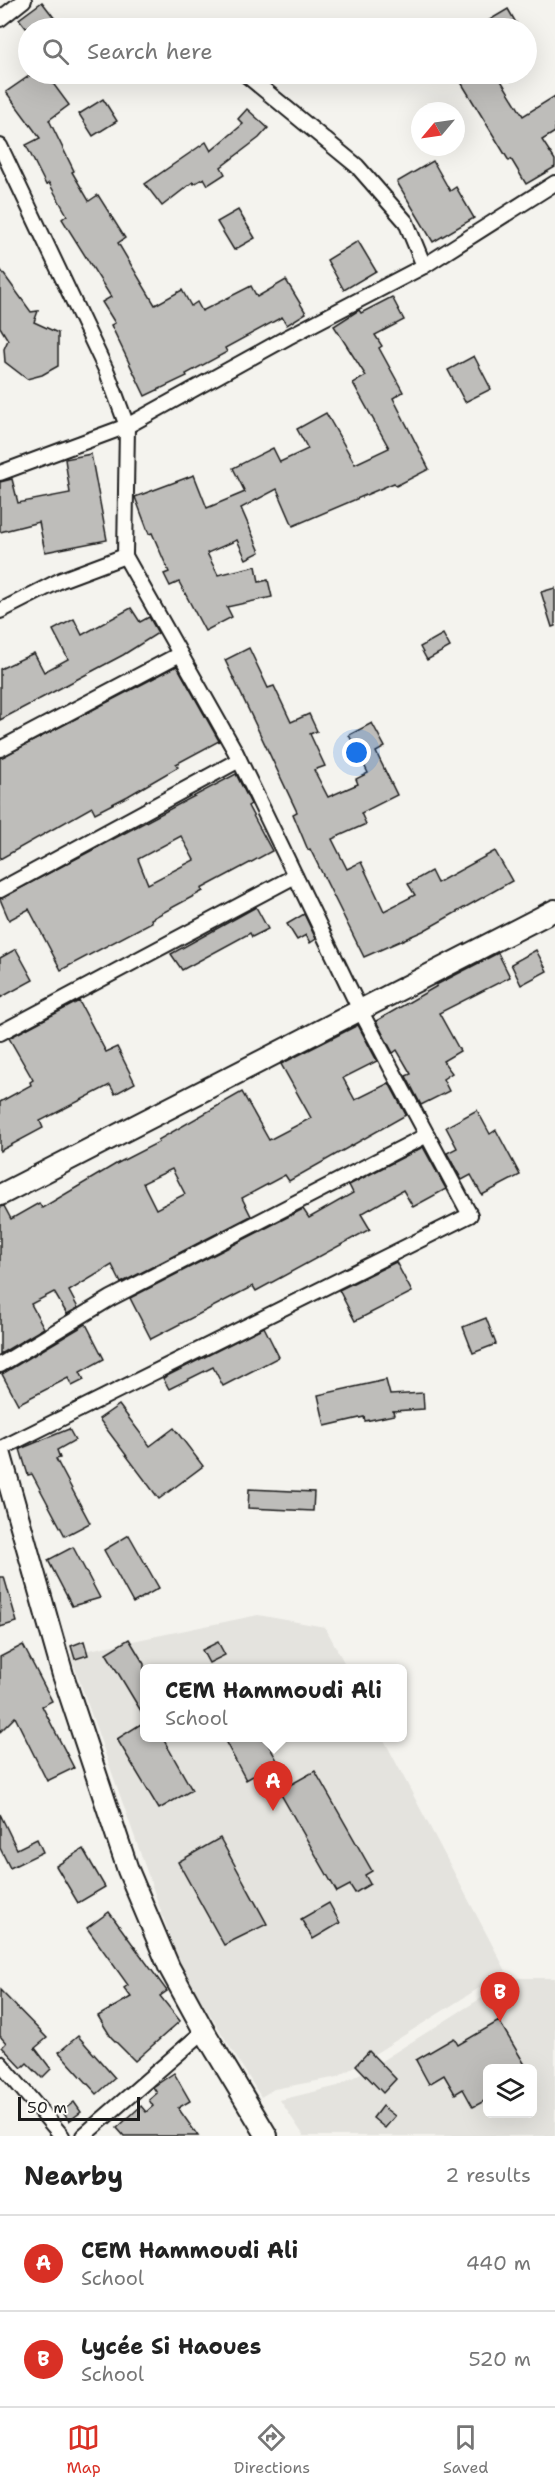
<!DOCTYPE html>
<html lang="en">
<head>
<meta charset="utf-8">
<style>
  body { margin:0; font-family:"Shantell Sans",sans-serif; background:#f2f2f2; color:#222 }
  .controls { position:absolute; right:18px; bottom:18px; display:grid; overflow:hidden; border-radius:9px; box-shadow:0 6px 24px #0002 }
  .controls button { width:54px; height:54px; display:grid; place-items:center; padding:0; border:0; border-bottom:2px solid #e0e0e0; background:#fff; color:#222; font:30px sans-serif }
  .compass { position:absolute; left:411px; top:102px; width:54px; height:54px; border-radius:50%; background:#fff; box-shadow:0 6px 24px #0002; rotate:241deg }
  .scale { position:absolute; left:18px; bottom:15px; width:122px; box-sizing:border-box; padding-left:6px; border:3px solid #1c1c1c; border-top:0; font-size:16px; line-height:21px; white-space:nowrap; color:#1c1c1c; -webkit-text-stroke:4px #fdfcf7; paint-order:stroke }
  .you { position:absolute; left:357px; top:753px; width:21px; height:21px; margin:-15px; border:4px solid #fff; border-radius:50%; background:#1a73e8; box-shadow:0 0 0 9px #1a73e833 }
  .badge { display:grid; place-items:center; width:39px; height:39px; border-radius:50%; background:#d93025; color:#fff; font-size:20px; font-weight:700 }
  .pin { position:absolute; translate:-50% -50px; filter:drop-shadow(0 2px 3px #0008) }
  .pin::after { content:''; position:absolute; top:32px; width:21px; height:18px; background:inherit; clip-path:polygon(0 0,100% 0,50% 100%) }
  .popup { position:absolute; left:140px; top:1664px; width:267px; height:78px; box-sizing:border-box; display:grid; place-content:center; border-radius:9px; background:#fff; filter:drop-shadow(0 2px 4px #0005); font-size:20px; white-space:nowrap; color:#767676 }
  .popup b { font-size:22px; color:#222 }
  .popup::after { content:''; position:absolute; left:50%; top:100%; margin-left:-12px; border:12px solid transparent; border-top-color:#fff }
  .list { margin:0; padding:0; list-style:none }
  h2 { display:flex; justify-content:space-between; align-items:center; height:78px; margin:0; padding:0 24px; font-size:26px }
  h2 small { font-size:20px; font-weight:400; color:#767676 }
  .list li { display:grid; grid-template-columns:39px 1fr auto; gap:18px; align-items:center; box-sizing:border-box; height:96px; padding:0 24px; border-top:2px solid #e0e0e0 }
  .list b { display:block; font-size:22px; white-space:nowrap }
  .list p { margin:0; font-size:20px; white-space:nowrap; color:#767676 }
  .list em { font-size:20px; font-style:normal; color:#767676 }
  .icon { flex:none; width:33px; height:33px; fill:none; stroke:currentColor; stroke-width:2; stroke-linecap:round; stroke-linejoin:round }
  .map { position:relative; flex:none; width:555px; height:2136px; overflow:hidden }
  .search { position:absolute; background:#fff; box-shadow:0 6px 24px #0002; left:18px; right:18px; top:18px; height:66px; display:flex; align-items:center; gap:15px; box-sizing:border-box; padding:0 21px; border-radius:33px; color:#767676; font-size:22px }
  .sheet { height:270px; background:#fff }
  nav { display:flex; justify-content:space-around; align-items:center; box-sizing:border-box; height:84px; border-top:2px solid #e0e0e0; background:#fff; font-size:16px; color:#767676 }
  nav a { display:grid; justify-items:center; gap:3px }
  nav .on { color:#d93025 }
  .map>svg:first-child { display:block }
  .built { fill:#e4e3de; fill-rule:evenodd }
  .building { fill:#bebdba; stroke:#1c1c1c; stroke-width:1.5; fill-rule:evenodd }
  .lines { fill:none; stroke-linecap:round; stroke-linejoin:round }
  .minor-casing { stroke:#1c1c1c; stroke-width:18 }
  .secondary-casing { stroke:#1c1c1c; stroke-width:24 }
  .minor { stroke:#fdfcf7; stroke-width:14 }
  .secondary { stroke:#fdfcf7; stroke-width:20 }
</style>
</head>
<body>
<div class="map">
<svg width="555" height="2136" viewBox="0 0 555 2136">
  <rect width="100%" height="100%" fill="#f4f3ee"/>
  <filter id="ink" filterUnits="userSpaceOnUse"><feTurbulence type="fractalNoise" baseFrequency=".0167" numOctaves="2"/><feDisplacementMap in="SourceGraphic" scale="12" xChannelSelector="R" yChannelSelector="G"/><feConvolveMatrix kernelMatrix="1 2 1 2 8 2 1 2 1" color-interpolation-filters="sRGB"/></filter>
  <g filter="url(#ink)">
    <g class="built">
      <path d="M258 1615 325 1627 347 1668H144V1738H383L506 1971 338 2077 274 2089 261 2097 181 1968 70 1654Z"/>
      <path d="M513 1978H555V2136H304L280 2100 338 2086 375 2065ZM488 2068H532V2114H488Z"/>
    </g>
    <g class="building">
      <path d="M42 2 62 28H26L19 19Z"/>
      <path d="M508 9 519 28H476Z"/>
      <path d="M32 74H46L69 105 49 120 74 171 72 172 89 201 98 195 125 238 118 243 155 305 182 290 191 306 197 302 202 311 251 286 257 297 286 280 306 313 287 325 282 317 225 348 227 352 186 374 187 376 145 396 111 325 115 323 102 302 111 297 62 219 67 215 49 183 46 185 26 145 40 138 6 92Z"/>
      <path d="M456 74H497L523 116 555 96V132L542 140 555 160V167L526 184 511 159 509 161Z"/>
      <path d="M103 99 117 121 93 136 79 114Z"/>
      <path d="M247 109 268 128 259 138 221 167 225 174 208 185 204 178 194 184 193 182 162 206 145 184 206 142 211 151 243 124 238 119Z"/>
      <path d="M433 161 450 191 456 187 474 218 433 242 397 182Z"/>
      <path d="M238 210 255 238 234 250 217 222Z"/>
      <path d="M358 241 376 271 344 290 327 260Z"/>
      <path d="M0 269 31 312 38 311 34 322 58 333V366L42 375 27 379 5 362 4 349 8 340 0 327Z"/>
      <path d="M392 297 404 320 375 335 382 346 379 348 403 392 393 398 429 469 396 486 394 483 293 526 277 489 241 508 260 552 246 559 237 540 207 553 218 575 256 566 259 582 268 580 272 597 227 607 232 617 205 631 179 582 170 586 164 574 169 572 152 533 149 534 135 497 194 475 207 508 245 492 233 468 273 448 280 462 308 449 297 429 326 413 355 464 389 448 353 383 366 376 334 326 359 310 361 313Z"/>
      <path d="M474 356 491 389 465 402 448 370Z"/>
      <path d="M91 454 107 540 45 552 39 522 0 532V482L12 479 18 503 70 493 65 459Z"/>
      <path d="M555 588V626L552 627 541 592Z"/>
      <path d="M131 608 140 622 149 617 158 633 123 655 0 720V669L34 653 44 672 68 659 53 630 74 619 82 635Z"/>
      <path d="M443 634 450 647 427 660 420 647Z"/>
      <path d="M249 648 268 688 274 686 291 722 309 714 317 731 310 734 325 766 314 770 328 797 358 784 356 779 368 773 349 735 372 723 385 747 376 752 397 795 361 813 366 824 332 839 347 869 361 862 384 911 415 895 408 884 431 871 437 883 495 851 512 881 423 931 364 957 310 849 308 850 293 814 297 812 225 660Z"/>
      <path d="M177 666 219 741 176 764 178 767 128 796 95 813 92 807 0 859V758Z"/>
      <path d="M236 774 251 804 248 806 272 851 201 889 203 891 151 919 152 922 61 970 29 909 9 920 0 899ZM181 836 194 860 148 884 138 859Z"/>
      <path d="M256 907 268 929 252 937 250 933 182 970 171 954Z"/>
      <path d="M304 914 316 939 310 943 306 935 297 940 287 924Z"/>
      <path d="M16 949 33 980 0 998V958Z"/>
      <path d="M536 950 547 971 521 985 511 964Z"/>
      <path d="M498 953 510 977 439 1013 460 1051 443 1061 452 1073 443 1079 449 1091 421 1105 406 1076 411 1074 397 1050 393 1053 376 1021 437 986 436 985Z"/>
      <path d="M79 1001 106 1052 117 1047 135 1083 115 1094 110 1085 40 1121 43 1128 0 1151V1102L31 1085 30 1082 33 1080 9 1038Z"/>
      <path d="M358 1025 377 1061 343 1078 355 1100 389 1083 406 1115 289 1181 285 1175 242 1198 251 1216 121 1283 112 1265 69 1291 78 1308 67 1314 54 1292 31 1304 44 1328 0 1354V1207L4 1206 11 1219 39 1203 42 1208 116 1164 159 1142 158 1140 242 1092 269 1140 311 1118 281 1064ZM172 1169 185 1194 156 1209 143 1183Z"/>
      <path d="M477 1110 490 1134 496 1130 520 1175 482 1195 471 1175 462 1180 447 1153 457 1148 446 1127Z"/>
      <path d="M423 1147 446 1189 413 1207 403 1190 361 1214 370 1229 256 1291 253 1286 151 1339 130 1298 303 1209 309 1218 353 1193 349 1185Z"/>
      <path d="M396 1262 412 1292 355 1321 339 1290Z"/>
      <path d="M486 1318 496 1344 473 1353 463 1327Z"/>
      <path d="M86 1324 104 1359 80 1372 84 1380 72 1386 68 1378 18 1404 2 1374Z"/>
      <path d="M264 1327 279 1357 223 1386 213 1367 169 1389 163 1378Z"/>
      <path d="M386 1380 390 1395 423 1393 424 1409 393 1411 394 1415 365 1421 364 1417 325 1426 318 1395Z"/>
      <path d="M119 1405 150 1446 174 1428 203 1466 159 1499 99 1419Z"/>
      <path d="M69 1429 75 1440 57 1450 60 1458 56 1459 90 1523 65 1536 32 1474 28 1475 20 1449Z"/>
      <path d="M249 1489 314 1492 313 1511 248 1508Z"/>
      <path d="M129 1535 159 1588 133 1603 104 1550Z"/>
      <path d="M73 1547 100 1598 72 1606 48 1560Z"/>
      <path d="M0 1577H4L17 1622 0 1627Z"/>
      <path d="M129 1639 144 1664V1716L106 1653Z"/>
      <path d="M84 1641 88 1655 75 1659 71 1646Z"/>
      <path d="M218 1642 225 1655 209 1663 202 1650Z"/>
      <path d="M23 1645 52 1701 42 1706 74 1768 47 1781 15 1717 0 1732V1657Z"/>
      <path d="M144 1722V1737H162L192 1790 159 1809 117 1739Z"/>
      <path d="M223 1737H264L278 1762 246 1780Z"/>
      <path d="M315 1771 372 1871 365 1875 370 1884 355 1893 350 1885 337 1892 279 1791Z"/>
      <path d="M0 1814 17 1849 37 1839 43 1852 10 1868 0 1848Z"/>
      <path d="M220 1838 267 1924 224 1945 178 1862Z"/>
      <path d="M83 1849 105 1887 78 1903 56 1866Z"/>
      <path d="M329 1903 340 1923 313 1939 301 1919Z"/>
      <path d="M109 1912 167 1991 160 1996 180 2021 135 2061 111 2037 98 2016 131 1997 124 1988 128 1985 87 1928Z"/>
      <path d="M0 1990 47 2038 35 2048 51 2069 42 2078 27 2063 22 2068 2 2047 6 2043 0 2036Z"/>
      <path d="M499 2021 527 2068H488V2099L473 2107 463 2089 455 2094 444 2075 429 2084 416 2060 454 2038 458 2045Z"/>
      <path d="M78 2036 115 2078 97 2094 59 2052Z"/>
      <path d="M369 2051 396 2079 383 2093 356 2065Z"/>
      <path d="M174 2073 190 2101 178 2108 198 2136H124L117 2128 141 2106 146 2112 153 2106 149 2100 157 2093 153 2087Z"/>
      <path d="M74 2102 81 2112 69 2121 62 2111Z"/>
      <path d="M382 2106 395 2116 385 2128 373 2118Z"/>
    </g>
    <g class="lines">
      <g class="minor-casing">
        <g id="minor">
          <path d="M0 19 24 0"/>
          <path d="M245 74 357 166 406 222 424 266"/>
          <path d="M0 146 107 372 127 426 125 556 235 751 360 1010 470 1215 0 1449"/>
          <path d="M0 473 127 426 288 337 424 266 555 183"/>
          <path d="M0 611 61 580 125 556"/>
          <path d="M0 749 180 654"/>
          <path d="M0 890 239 760"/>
          <path d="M0 1033 295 876"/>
          <path d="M0 1365 111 1298 427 1135"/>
          <path d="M0 2063 62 2136"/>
          <path d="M83 2136 204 2031"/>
        </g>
      </g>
      <g class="secondary-casing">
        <g id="secondary">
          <path d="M0 1195 555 910"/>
          <path d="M0 1452 63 1675 128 1870 169 1967 204 2031 267 2136"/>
        </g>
      </g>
      <use href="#minor" class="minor"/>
      <use href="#secondary" class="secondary"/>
    </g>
  </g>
</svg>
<div class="controls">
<button><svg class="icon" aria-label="layers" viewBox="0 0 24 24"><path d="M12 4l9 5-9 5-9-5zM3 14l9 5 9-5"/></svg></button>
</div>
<svg class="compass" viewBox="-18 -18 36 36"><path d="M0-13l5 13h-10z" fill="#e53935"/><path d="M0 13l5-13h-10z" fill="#767676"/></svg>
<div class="scale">50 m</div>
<div class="you"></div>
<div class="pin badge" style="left:273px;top:1811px">A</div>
<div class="popup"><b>CEM Hammoudi Ali</b>School</div>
<div class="pin badge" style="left:500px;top:2022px">B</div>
<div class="search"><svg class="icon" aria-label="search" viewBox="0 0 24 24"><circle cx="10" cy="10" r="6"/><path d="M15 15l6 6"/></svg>Search here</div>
</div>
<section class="sheet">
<h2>Nearby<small>2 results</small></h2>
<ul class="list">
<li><span class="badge">A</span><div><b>CEM Hammoudi Ali</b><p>School</p></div><em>440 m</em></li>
<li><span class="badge">B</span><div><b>Lycée Si Haoues</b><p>School</p></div><em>520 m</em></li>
</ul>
</section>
<nav>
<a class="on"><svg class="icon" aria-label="map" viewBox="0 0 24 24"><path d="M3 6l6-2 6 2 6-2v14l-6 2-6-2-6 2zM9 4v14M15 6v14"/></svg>Map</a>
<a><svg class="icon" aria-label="directions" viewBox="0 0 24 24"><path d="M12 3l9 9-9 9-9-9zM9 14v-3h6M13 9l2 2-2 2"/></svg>Directions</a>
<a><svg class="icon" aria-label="saved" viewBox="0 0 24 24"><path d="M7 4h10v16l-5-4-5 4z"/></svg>Saved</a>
</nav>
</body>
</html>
